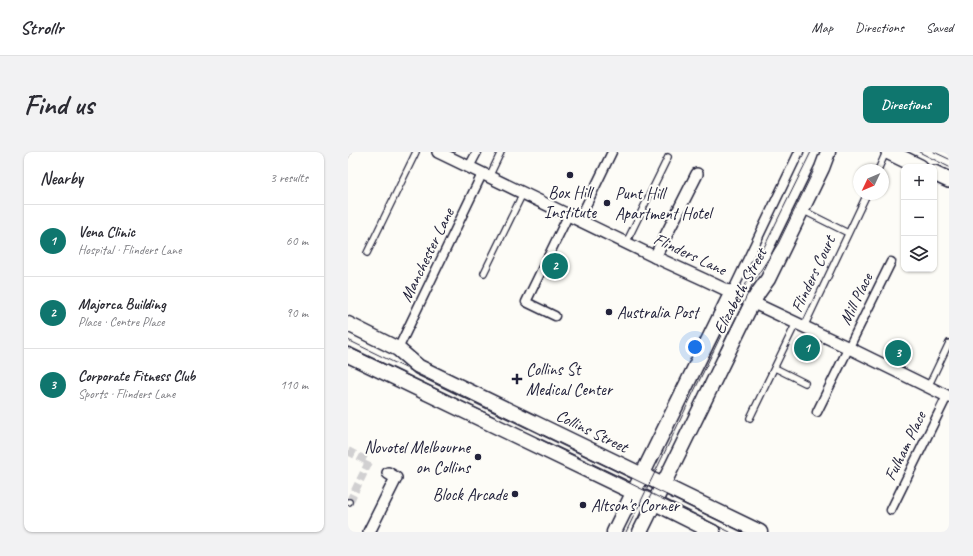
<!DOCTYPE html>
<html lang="en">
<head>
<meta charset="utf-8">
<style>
  body { margin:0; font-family:Caveat,sans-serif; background:#f2f2f3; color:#2b2b33 }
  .controls { position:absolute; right:12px; top:12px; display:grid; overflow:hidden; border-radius:8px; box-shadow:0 1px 3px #0004 }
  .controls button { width:36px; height:36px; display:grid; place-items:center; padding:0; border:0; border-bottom:1px solid #e1e1e2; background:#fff; color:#2b2b33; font:20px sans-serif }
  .compass { position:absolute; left:505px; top:12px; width:36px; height:36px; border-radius:50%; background:#fff; box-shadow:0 1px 3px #0004; rotate:226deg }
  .you { position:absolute; left:347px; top:195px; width:14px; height:14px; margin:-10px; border:3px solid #fff; border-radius:50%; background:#1a73e8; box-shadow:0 0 0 6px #1a73e833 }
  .badge { display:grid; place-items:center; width:26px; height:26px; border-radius:50%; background:#0f766e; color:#fff; font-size:13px; font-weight:700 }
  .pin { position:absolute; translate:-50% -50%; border:2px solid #fff; box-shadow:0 1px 4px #0006 }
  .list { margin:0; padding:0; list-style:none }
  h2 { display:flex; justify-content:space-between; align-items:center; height:52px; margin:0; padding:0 16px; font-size:17px }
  h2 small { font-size:13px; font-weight:400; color:#7c7c81 }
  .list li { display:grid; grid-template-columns:26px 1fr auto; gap:12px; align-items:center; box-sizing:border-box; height:72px; padding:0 16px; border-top:1px solid #e1e1e2 }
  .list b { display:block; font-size:15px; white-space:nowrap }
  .list p { margin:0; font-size:13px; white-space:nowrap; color:#7c7c81 }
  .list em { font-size:13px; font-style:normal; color:#7c7c81 }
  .icon { flex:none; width:22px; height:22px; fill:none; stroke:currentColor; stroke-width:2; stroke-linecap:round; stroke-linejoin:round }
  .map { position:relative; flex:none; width:601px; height:380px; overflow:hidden; border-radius:8px }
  header { display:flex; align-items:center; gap:24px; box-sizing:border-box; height:56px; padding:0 20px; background:#fff; border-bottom:1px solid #e1e1e2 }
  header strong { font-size:19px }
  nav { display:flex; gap:22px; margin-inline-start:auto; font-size:14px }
  .intro { display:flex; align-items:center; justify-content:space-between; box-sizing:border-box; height:96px; padding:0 24px }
  h1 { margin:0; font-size:28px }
  .button { padding:10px 18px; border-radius:8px; background:#0f766e; color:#fff; font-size:14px; font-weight:700 }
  main { display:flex; gap:24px; padding:0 24px }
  aside { flex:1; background:#fff; border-radius:8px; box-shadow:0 1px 3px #0004 }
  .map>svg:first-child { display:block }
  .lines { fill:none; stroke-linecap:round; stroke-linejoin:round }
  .pedestrian-tunnel { stroke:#d1d0d1; stroke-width:8; stroke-dasharray:8 4; stroke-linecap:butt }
  .service-casing { stroke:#22223b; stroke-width:8 }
  .pedestrian-casing { stroke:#22223b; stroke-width:11 }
  .minor-casing { stroke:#22223b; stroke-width:14 }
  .tertiary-casing { stroke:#22223b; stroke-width:17 }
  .secondary-casing { stroke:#22223b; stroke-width:18 }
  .service { stroke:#fdfcf7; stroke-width:5.5 }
  .pedestrian { stroke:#fdfcf7; stroke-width:8 }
  .minor { stroke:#fdfcf7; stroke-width:11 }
  .tertiary { stroke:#fdfcf7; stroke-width:14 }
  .secondary { stroke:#fdfcf7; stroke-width:15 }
  .tram { stroke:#22223b; stroke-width:1 }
  .poi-dot { fill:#22223b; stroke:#fdfcf7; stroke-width:1.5 }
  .labels { text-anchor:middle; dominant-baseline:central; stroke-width:4; stroke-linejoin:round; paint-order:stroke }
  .poi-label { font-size:17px; fill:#22223b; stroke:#fdfcf7; text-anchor:start }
  .street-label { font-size:17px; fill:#22223b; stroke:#fdfcf7 }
</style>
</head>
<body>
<header>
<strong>Strollr</strong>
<nav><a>Map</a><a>Directions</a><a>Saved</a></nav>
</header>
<div class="intro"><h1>Find us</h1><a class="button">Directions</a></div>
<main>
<aside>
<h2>Nearby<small>3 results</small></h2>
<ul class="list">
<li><span class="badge">1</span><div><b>Vena Clinic</b><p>Hospital · Flinders Lane</p></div><em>60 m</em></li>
<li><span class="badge">2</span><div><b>Majorca Building</b><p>Place · Centre Place</p></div><em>90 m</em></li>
<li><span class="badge">3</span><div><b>Corporate Fitness Club</b><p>Sports · Flinders Lane</p></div><em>110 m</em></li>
</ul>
</aside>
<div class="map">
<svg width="601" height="380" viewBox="0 0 601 380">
  <rect width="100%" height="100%" fill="#fdfcf7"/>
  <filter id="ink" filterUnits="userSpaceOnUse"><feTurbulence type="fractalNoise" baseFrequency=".025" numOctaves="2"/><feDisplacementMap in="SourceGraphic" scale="8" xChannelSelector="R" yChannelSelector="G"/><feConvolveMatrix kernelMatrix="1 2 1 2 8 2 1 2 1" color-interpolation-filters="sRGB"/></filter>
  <g filter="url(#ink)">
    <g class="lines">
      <path class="pedestrian-tunnel" d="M0 299 21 310 0 353"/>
      <g class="service-casing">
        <g id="service">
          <path d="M530 18 538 0"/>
          <path d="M141 25 153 0"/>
          <path d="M454 58 500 81"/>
          <path d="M278 91 320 5"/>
          <path d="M19 101 68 0"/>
          <path d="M136 121 175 41"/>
          <path d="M456 175 519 42"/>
          <path d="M427 216 457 231"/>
          <path d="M580 235 601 191"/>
          <path d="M402 266 448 171"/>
          <path d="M0 350H1"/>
        </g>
      </g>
      <g class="pedestrian-casing">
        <g id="pedestrian">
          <path d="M121 15 129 0"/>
          <path d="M231 68 264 0"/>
          <path d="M384 140 451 0"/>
          <path d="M207 164 178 150 218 68"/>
          <path d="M50 197 134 22"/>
          <path d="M469 260 543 110"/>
          <path d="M543 358 599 244"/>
        </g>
      </g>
      <g class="minor-casing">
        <g id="minor">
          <path d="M90 0 307 105 355 127 501 196 601 245"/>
          <path d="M307 105 349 22"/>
          <path d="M21 380 48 326 40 321"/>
        </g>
      </g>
      <g class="tertiary-casing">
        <g id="tertiary">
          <path d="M0 172 50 197 71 215 412 380"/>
          <path d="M0 203 295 345 365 380"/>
          <path d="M266 380 384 140"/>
          <path d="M292 380 400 159 410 141 420 127 474 16 480 0"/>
        </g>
      </g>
      <g class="secondary-casing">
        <g id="secondary">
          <path d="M541 0 572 15"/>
          <path d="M586 21 601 28"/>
        </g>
      </g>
      <use href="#service" class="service"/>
      <use href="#pedestrian" class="pedestrian"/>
      <use href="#minor" class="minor"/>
      <use href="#tertiary" class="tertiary"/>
      <use href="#secondary" class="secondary"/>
      <g class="tram">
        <path d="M571 0 601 15"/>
        <path d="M586 0 601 7"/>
        <path d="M0 6 3 0"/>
        <path d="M0 188 395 380"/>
        <path d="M0 195 146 265"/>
        <path d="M373 197 407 127 430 92 466 18"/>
        <path d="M189 286 382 380"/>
        <path d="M290 368 304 341"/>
        <path d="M278 380 310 314 392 144 463 0"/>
      </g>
    </g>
  </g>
  <g class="poi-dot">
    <circle cx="222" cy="23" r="4"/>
    <circle cx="259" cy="51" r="4"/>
    <circle cx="261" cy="160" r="4"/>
    <path d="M167 221h4v4h4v4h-4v4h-4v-4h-4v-4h4z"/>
    <circle cx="130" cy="305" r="4"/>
    <circle cx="167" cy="342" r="4"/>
    <circle cx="235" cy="353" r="4"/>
  </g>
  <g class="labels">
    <g class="poi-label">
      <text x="222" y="40" text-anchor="middle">Box Hill<tspan x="222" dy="20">Institute</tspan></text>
      <text x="267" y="41">Punt Hill<tspan x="267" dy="20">Apartment Hotel</tspan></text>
      <text x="269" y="160">Australia Post</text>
      <text x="178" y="217">Collins St<tspan x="178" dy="20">Medical Center</tspan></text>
      <text x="122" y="295" text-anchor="end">Novotel Melbourne<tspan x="122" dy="20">on Collins</tspan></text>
      <text x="159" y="342" text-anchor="end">Block Arcade</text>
      <text x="243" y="353">Altson's Corner</text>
    </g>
    <g class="street-label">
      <text transform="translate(342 102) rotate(25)">Flinders Lane</text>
      <text transform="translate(79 103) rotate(-64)">Manchester Lane</text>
      <text transform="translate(465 122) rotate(-65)">Flinders Court</text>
      <text transform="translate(392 139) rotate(-62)">Elizabeth Street</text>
      <text transform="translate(508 147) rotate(-64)">Mill Place</text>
      <text transform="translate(244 279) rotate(26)">Collins Street</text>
      <text transform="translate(557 294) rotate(-64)">Fulham Place</text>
    </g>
  </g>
</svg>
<div class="controls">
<button>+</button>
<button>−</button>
<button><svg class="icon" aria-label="layers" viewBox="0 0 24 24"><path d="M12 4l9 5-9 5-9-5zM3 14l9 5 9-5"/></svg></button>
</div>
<svg class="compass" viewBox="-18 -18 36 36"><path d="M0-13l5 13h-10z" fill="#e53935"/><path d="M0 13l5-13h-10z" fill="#7c7c81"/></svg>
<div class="you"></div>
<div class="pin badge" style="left:459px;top:196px">1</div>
<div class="pin badge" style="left:207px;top:114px">2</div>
<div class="pin badge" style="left:550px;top:201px">3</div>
</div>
</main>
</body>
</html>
